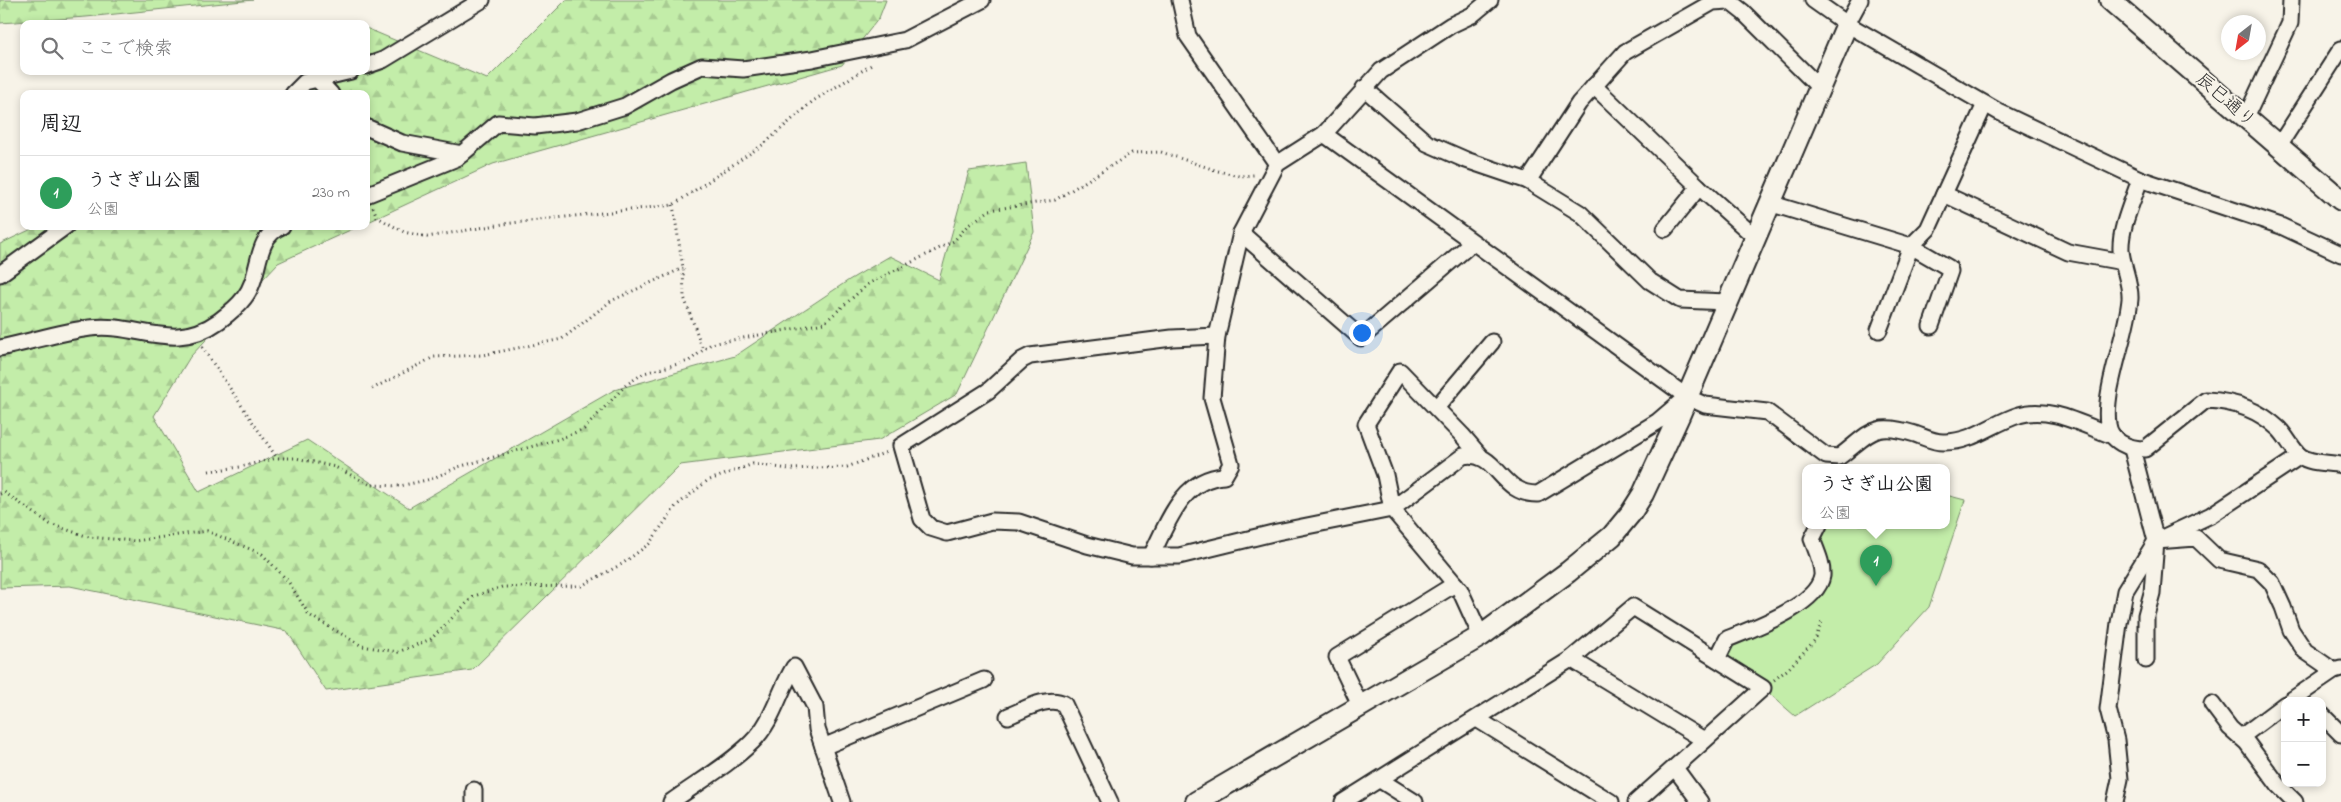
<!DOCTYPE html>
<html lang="ja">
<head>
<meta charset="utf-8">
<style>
  body { margin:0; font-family:"Indie Flower","Klee One",sans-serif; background:#f6f6f6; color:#202124 }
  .controls { position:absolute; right:15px; bottom:15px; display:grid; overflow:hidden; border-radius:10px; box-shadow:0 2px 8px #0003 }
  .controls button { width:45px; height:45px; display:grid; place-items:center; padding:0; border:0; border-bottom:1px solid #e0e0e0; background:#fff; color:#202124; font:25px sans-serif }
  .compass { position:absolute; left:2221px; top:15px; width:45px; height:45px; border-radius:50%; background:#fff; box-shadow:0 2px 8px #0003; rotate:211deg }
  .you { position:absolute; left:1361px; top:332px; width:18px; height:18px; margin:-12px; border:4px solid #fff; border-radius:50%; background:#1a73e8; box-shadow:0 0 0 8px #1a73e833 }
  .badge { display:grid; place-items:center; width:32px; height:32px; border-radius:50%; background:#b45309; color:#fff; font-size:16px; font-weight:700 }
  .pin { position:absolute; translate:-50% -41px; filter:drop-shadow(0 1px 2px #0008) }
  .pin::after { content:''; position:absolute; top:26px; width:18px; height:15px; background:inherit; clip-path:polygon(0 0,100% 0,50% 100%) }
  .popup { position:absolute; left:1802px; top:464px; width:148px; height:65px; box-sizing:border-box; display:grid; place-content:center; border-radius:10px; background:#fff; filter:drop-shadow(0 1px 4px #0005); font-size:16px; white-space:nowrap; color:#757577 }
  .popup b { font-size:19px; color:#202124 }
  .popup::after { content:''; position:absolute; left:50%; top:100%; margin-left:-10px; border:10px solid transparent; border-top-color:#fff }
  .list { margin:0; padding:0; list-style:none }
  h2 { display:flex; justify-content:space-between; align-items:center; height:65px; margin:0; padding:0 20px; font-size:21px }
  h2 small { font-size:16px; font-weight:400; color:#757577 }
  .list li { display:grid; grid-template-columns:32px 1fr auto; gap:15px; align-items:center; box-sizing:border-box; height:75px; padding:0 20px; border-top:1px solid #e0e0e0 }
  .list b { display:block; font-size:19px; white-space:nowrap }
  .list p { margin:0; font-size:16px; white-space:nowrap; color:#757577 }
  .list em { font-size:16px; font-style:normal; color:#757577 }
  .icon { flex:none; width:28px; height:28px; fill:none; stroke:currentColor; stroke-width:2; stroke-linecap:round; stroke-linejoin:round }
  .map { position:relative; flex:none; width:2341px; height:802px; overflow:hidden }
  .search { position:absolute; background:#fff; box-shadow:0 2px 8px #0003; left:20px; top:20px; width:350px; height:55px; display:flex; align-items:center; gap:12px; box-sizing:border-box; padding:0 18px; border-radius:10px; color:#757577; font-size:19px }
  .panel { position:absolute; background:#fff; box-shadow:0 2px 8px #0003; left:20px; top:90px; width:350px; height:140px; border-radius:10px }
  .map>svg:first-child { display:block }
  .forest { fill:url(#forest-firs); stroke:#778c6a }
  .park { fill:#c3eda9; stroke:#778c6a }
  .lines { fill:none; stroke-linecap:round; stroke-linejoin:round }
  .minor-casing { stroke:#2b2b2b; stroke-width:19 }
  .tertiary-casing { stroke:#2b2b2b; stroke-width:24 }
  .path { stroke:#2b2b2b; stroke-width:3; stroke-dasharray:1 4; stroke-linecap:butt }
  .minor { stroke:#f7f3e8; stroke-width:15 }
  .tertiary { stroke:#f7f3e8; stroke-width:20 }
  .labels { text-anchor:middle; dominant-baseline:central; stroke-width:4; stroke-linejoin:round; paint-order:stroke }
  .street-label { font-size:18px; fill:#2b2b2b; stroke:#f7f3e8 }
</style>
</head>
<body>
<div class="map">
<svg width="2341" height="802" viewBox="0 0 2341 802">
  <defs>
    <pattern id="forest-firs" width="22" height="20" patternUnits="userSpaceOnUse" patternTransform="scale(1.25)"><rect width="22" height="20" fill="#c3eda9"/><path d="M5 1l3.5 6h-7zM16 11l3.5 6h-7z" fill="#a8cb92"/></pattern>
  </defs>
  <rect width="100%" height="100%" fill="#f7f3e8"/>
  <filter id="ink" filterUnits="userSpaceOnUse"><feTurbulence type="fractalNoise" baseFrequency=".02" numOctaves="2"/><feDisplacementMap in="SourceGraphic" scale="10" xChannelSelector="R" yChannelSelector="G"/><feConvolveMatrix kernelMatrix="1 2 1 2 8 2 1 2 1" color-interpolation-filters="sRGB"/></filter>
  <g filter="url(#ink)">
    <g class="forest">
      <path d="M0 0H253L86 17 0 23Z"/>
      <path d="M566 0H886L879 18 842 65 493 164 366 223V94H294L318 71H366V28L487 79Z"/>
      <path d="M1026 163 1034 232 957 394 879 440 680 465 472 670 326 691 287 631 70 586 0 588V244L38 226H359L278 263 190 357 154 416 199 492 307 440 409 508 614 390 735 356 849 280 890 256 939 280 969 171Z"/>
    </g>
    <path class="park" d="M1946 495 1965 500 1929 607 1877 664 1795 716 1763 688 1717 659 1727 639 1811 596 1822 577 1818 525H1946Z"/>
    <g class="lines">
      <g class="minor-casing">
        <g id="minor">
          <path d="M1180 0 1188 36 1277 164"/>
          <path d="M1813 0 1847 24 1999 112 2140 179 2281 226 2341 254"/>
          <path d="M1847 24 1860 0"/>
          <path d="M366 66 383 60 482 0"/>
          <path d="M318 80 331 94"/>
          <path d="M1594 86 1699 187 1755 237"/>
          <path d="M1364 88 1427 143 1466 160 1528 181 1580 213 1650 281 1680 300 1727 302"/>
          <path d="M293 94 305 82 351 71"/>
          <path d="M2245 119 2290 23 2291 0"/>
          <path d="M366 127 402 143 462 154"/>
          <path d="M1324 134 1687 397 1705 405 1767 412 1826 456 1839 457C1871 433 1872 421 1915 434 1924 437 1935 443 1945 442 1973 442 1993 423 2019 415 2049 405 2085 426 2113 436"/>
          <path d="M2278 147 2341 49"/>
          <path d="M2140 179C2133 201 2120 227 2121 250 2122 266 2131 283 2130 299 2127 335 2103 390 2108 424 2110 442 2129 449 2145 449L2206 400C2233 401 2258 409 2279 429 2287 437 2292 449 2300 456 2311 464 2328 462 2341 465"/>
          <path d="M1528 181 1579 103 1625 52 1713 2 1729 1 1743 12 1820 88"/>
          <path d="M1944 194 2068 252 2123 262"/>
          <path d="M366 195 457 158 498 123 535 126 577 121 625 106 671 80 702 66 743 69 812 59 905 40 982 0"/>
          <path d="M1769 203 1911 246 1928 229 1985 104"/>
          <path d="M1665 229 1699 187"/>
          <path d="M1241 233 1361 338 1472 243"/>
          <path d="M0 274 66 226"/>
          <path d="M1879 330 1911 246 1949 268 1950 271 1931 326"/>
          <path d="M1217 336 1172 338 1030 356 1022 360 988 391 901 446 922 519 931 528 947 533 992 521 1019 522 1087 545 1132 556H1179L1277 532 1392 509 1463 456C1498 449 1499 495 1538 494L1657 422 1684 399"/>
          <path d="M0 348C30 342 60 332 90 328 138 322 173 354 219 321 227 315 238 306 244 298 262 276 253 238 282 226"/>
          <path d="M1436 408 1492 342"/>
          <path d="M2132 449 2156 541 2152 593 2146 615V660"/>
          <path d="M1480 456 1462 435 1400 371 1366 424 1385 475 1392 509 1460 590 1481 636"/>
          <path d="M2164 537 2211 515 2300 456"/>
          <path d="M1151 556C1168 523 1181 479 1224 476L1231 464 1212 398 1217 336 1241 233 1277 164 1324 134 1381 71 1451 25 1472 15 1490 0"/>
          <path d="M1571 659 1704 740"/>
          <path d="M1717 659 1727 639C1751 629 1817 606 1822 576 1823 564 1816 550 1812 539L1819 525"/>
          <path d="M2290 701 2334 671 2341 669"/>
          <path d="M2212 704 2230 728 2247 743 2279 786 2295 802"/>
          <path d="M1360 705 1337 657 1455 584"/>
          <path d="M2322 715 2341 734"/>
          <path d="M1008 716C1024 710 1048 695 1064 704L1110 802"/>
          <path d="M1477 719 1611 802"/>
          <path d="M2241 737 2285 704"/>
          <path d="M823 747 984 680"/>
          <path d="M1675 768 1700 802"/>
          <path d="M1380 780 1415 802"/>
          <path d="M474 790V802"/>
          <path d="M671 802C697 783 729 765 752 742 773 722 779 691 794 667L815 707 817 729 842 802"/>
          <path d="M1343 802 1571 659 1633 607 1763 688 1636 802"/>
          <path d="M2115 802 2120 779 2116 740 2108 709 2119 623 2125 591 2156 541 2196 538 2219 560 2258 569 2272 583 2283 607 2291 630 2305 651 2334 671"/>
        </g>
      </g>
      <g class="tertiary-casing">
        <g id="tertiary">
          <path d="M2110 0 2341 200"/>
          <path d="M1196 802 1481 636 1568 572 1612 536 1631 513 1643 494 1679 416 1847 24"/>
        </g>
      </g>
      <g class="path">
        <path d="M673 205 683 268 684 297 703 350"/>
        <path d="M373 207 377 217 404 232 427 237 503 224 673 205 764 144 813 101 873 64"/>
        <path d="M202 347 277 458H296L335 467 371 485 400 486 431 479 458 467 559 439 584 429 626 385 644 373 689 361 711 344 824 323 868 284 954 241 967 226 990 210 1055 200 1132 153 1161 152 1218 171 1239 176 1254 175"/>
        <path d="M372 389 434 357 483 355 562 339 611 301 683 268"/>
        <path d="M209 471 240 467 277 458"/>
        <path d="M0 494 4 492 50 524 89 537 135 541 207 531 262 554 288 581 309 615 362 646 398 652 431 639 474 596 502 587 581 586 622 564 649 544 676 506 707 481 753 464 789 469 847 467 887 452"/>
        <path d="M1774 680 1788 669 1815 640 1823 619"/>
      </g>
      <use href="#minor" class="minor"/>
      <use href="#tertiary" class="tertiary"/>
    </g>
  </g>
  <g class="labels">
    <g class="street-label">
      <text transform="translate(2225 101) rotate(41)">辰巳通り</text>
    </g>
  </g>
</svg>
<div class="controls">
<button>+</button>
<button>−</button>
</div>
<svg class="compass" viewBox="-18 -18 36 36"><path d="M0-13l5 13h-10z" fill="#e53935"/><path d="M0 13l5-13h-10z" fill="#757577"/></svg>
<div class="you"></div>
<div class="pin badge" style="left:1876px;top:586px;background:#2e9e5b">1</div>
<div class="popup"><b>うさぎ山公園</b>公園</div>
<div class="search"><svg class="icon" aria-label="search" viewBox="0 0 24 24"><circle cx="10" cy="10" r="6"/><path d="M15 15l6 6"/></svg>ここで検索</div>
<section class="panel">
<h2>周辺<small></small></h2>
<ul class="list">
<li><span class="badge" style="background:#2e9e5b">1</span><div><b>うさぎ山公園</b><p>公園</p></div><em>230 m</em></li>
</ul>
</section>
</div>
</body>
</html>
